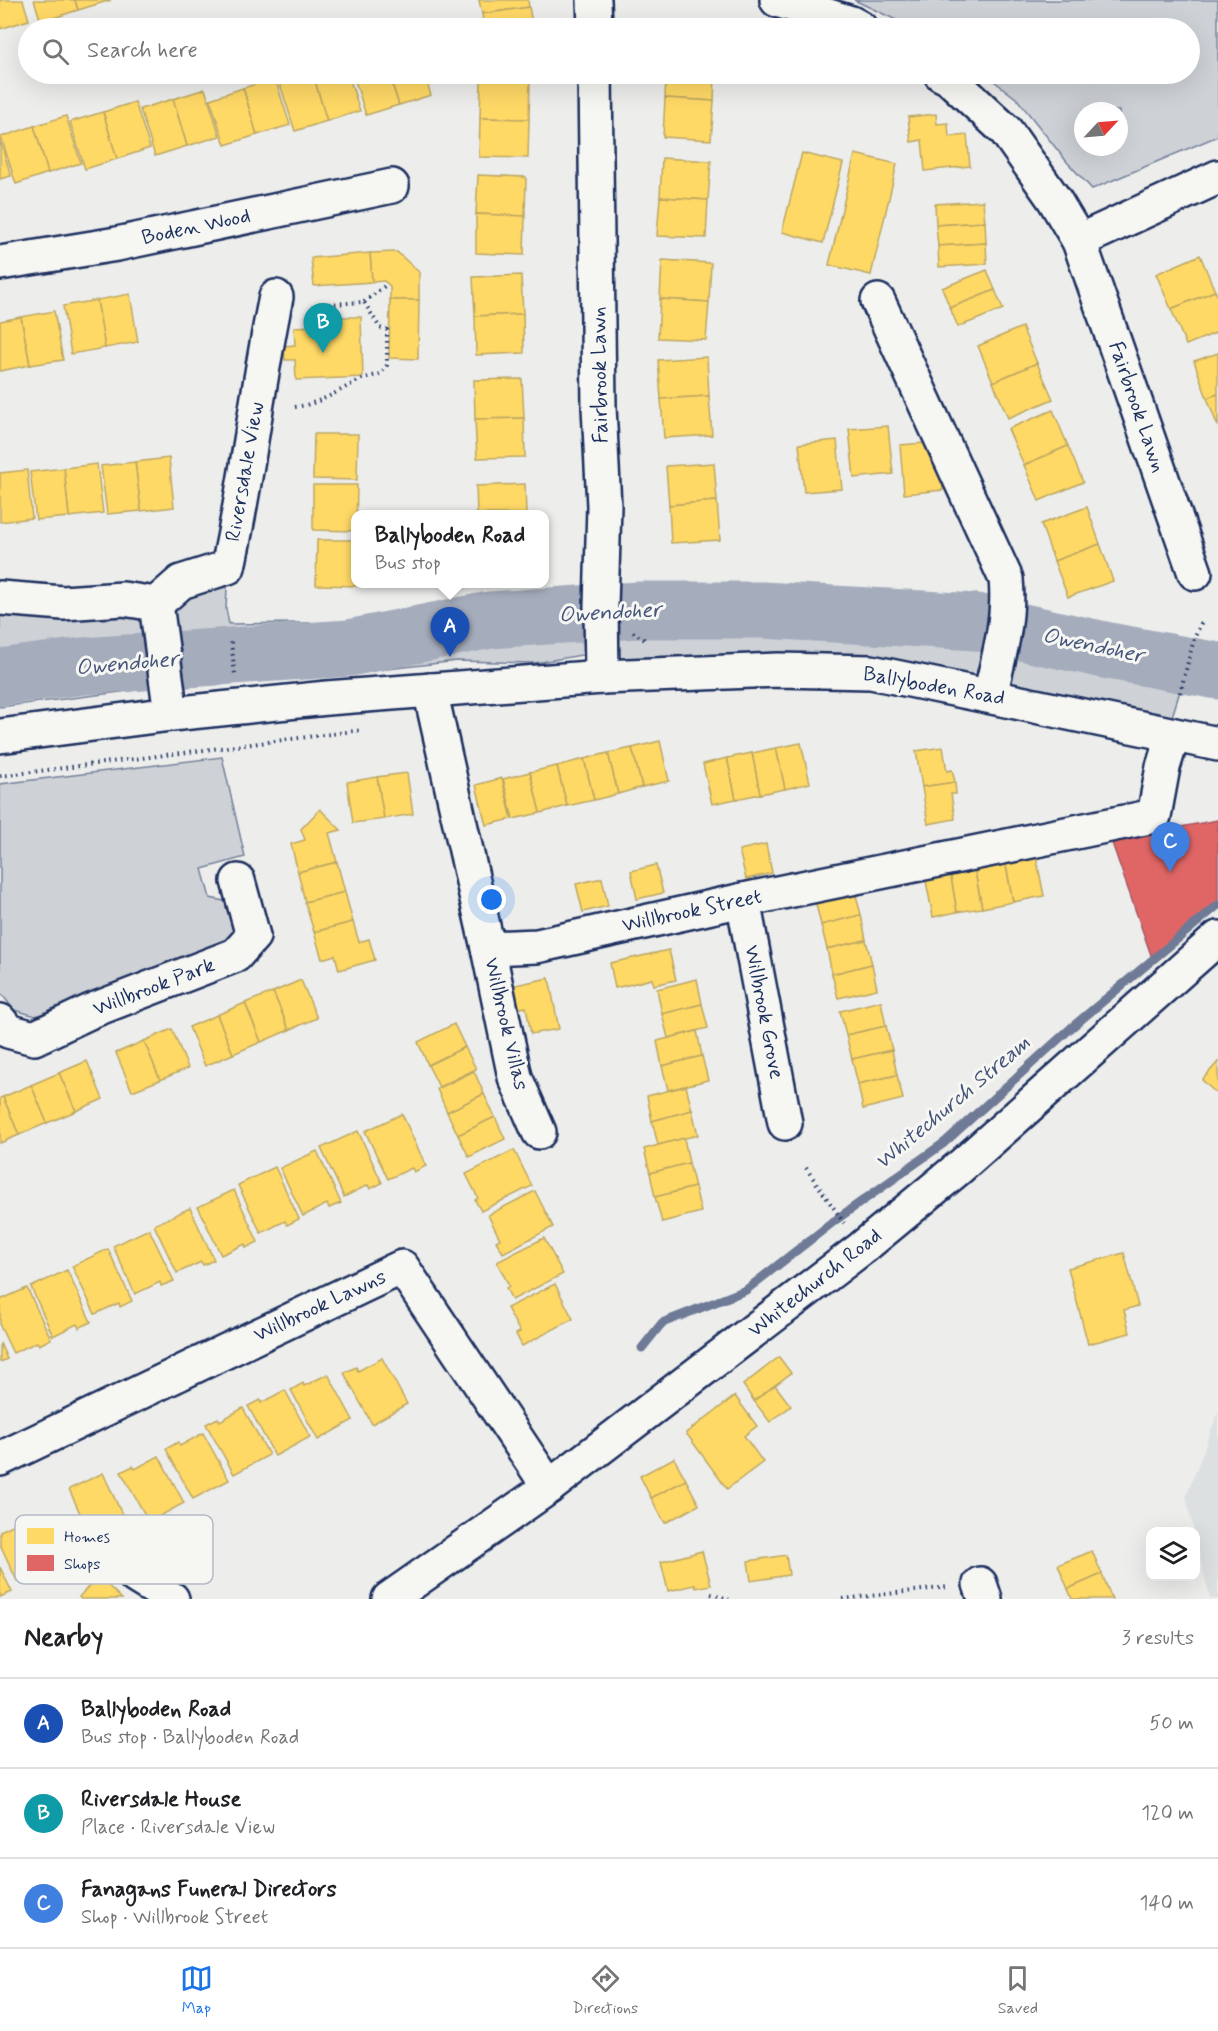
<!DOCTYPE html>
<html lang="en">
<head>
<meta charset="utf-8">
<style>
  body { margin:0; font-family:Mynerve,sans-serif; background:#f6f6f6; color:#202124 }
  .controls { position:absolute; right:18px; bottom:18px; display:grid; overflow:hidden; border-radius:12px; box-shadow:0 6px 24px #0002 }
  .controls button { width:54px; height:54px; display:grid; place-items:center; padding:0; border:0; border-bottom:2px solid #e0e0e0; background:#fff; color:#202124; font:30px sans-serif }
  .compass { position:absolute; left:1074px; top:102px; width:54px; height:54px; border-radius:50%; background:#fff; box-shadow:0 6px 24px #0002; rotate:64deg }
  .you { position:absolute; left:492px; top:900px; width:21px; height:21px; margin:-15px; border:4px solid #fff; border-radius:50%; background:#1a73e8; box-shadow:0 0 0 9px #1a73e833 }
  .badge { display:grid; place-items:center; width:39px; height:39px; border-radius:50%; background:#1a73e8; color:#fff; font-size:20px; font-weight:700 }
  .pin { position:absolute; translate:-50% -50px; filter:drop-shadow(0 2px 3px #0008) }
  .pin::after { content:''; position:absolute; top:32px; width:21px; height:18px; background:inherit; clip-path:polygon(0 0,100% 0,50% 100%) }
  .popup { position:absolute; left:351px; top:510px; width:198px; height:78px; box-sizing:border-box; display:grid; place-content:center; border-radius:12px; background:#fff; filter:drop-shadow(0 2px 4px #0005); font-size:20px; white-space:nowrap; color:#757577 }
  .popup b { font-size:22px; color:#202124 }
  .popup::after { content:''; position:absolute; left:50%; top:100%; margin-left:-12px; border:12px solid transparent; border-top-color:#fff }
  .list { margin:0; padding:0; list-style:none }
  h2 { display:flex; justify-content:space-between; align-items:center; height:78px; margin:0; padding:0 24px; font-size:26px }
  h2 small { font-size:20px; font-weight:400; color:#757577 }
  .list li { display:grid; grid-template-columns:39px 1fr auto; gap:18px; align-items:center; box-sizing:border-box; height:90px; padding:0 24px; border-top:2px solid #e0e0e0 }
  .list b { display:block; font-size:22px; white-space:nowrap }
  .list p { margin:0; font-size:20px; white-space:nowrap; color:#757577 }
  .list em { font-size:20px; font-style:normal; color:#757577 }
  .icon { flex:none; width:33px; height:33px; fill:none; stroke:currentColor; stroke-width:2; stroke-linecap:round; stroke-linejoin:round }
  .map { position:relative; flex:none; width:1218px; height:1599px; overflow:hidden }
  .search { position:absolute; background:#fff; box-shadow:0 6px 24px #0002; left:18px; right:18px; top:18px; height:66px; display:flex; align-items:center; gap:15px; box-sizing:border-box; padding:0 21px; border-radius:33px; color:#757577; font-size:22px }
  .sheet { height:348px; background:#fff }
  nav { display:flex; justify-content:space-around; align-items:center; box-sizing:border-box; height:84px; border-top:2px solid #e0e0e0; background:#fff; font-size:16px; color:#757577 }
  nav a { display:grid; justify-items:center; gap:3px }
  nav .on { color:#1a73e8 }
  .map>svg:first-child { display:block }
  .built { fill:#dde0e1 }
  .green { fill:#ced2d7; stroke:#74809a; stroke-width:1.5; fill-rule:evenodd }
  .homes { fill:#ffd966; stroke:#bba664; stroke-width:1.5 }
  .shops { fill:#e06666; stroke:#a55664; stroke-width:1.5 }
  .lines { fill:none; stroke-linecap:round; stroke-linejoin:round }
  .stream { stroke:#6e7a96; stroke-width:9 }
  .river { stroke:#a5acbc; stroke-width:57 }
  .minor-casing { stroke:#1b2f5e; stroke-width:38 }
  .major-casing { stroke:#1b2f5e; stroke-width:38 }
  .path { stroke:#1b2f5e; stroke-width:4; stroke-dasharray:1.5 4.5; stroke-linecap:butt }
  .minor { stroke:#f6f6f2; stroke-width:33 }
  .major { stroke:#f6f6f2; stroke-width:33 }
  .labels { text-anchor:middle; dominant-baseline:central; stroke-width:6; stroke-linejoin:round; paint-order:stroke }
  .street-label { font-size:21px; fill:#1b2f5e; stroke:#f6f6f2 }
  .water-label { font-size:22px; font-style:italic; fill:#44547a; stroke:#f6f6f2 }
  .key { fill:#f6f6f2; stroke:#b4bac6; stroke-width:1.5 }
  .key-label { font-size:16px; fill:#1b2f5e }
</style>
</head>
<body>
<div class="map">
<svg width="1218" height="1599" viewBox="0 0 1218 1599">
  <rect width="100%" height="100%" fill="#edeeec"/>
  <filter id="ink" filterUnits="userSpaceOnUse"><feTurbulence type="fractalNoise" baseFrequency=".0167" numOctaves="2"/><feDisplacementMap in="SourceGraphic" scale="12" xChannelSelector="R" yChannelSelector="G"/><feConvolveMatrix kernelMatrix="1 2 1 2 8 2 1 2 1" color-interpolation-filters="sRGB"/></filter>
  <g filter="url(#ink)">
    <path class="built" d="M1218 1412V1599H1210L1186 1497Z"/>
    <g class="green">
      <path d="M854 0H1218V136L1092 189 1067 162 1017 99 985 74H1190V28H913ZM1083 111H1119V147H1083Z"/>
      <path d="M228 567 226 609 229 624 490 620 638 610H762L977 622 1109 651 1188 665 1167 733 990 694 602 672 593 653 535 663 457 661 344 674 153 688 0 707V598L124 600Z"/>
      <path d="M222 757 245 857 202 869 210 898 229 902 236 924 230 939 36 1016 14 1010 0 992V784Z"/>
    </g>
    <g class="homes">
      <path d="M0 0H23L29 20 0 29Z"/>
      <path d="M34 0H75L78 10 41 22Z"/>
      <path d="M75 0H111L78 10Z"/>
      <path d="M479 0H528L529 7 482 14Z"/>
      <path d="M529 7 533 28H484L482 14Z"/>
      <path d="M313 74 327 121 295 131 280 84Z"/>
      <path d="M313 74H348L360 111 327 121Z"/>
      <path d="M353 74H389L399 105 366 115Z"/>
      <path d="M389 74H424L431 95 399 105Z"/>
      <path d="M666 74H715L714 101 665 98Z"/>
      <path d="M275 78 290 125 257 135 243 88Z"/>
      <path d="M481 79 530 80 529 119 480 118Z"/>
      <path d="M243 88 257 135 225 145 210 99Z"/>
      <path d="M205 89 220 136 187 146 173 99Z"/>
      <path d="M665 98 714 101 711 140 663 137Z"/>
      <path d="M173 99 187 146 155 156 140 109Z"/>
      <path d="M135 102 150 148 117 159 103 112Z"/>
      <path d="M103 112 117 159 85 169 70 122Z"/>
      <path d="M936 114 937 124 948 123 949 137 967 135 970 166 925 171 922 140 911 142 908 117Z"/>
      <path d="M66 116 81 163 48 173 34 126Z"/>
      <path d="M480 118 529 119 528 158 479 157Z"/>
      <path d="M34 126 48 173 16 184 1 137Z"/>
      <path d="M0 140 11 176 0 179Z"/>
      <path d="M802 153 843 163 823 243 782 232Z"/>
      <path d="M855 154 897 164 871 275 829 265Z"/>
      <path d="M662 158 711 161 708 200 660 197Z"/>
      <path d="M478 175 526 177 525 216 476 214Z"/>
      <path d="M660 197 708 200 706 238 657 236Z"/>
      <path d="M983 201 985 222 936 225 935 204Z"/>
      <path d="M476 214 525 216 524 255 476 253Z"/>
      <path d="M985 222 986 243 938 246 936 225Z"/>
      <path d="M986 243 987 264 939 267 938 246Z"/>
      <path d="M397 252 419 272V300H390V286L384 281 372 282 370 253Z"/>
      <path d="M370 253 372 282 314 286 311 258Z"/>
      <path d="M1200 255 1215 291 1171 309 1156 274Z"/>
      <path d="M662 260 711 263 709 302 660 299Z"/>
      <path d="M987 270 995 290 950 308 942 288Z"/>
      <path d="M521 275 523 314 475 316 473 277Z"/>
      <path d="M995 290 1003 309 958 327 950 308Z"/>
      <path d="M1215 291 1218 296V332L1186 345 1171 309Z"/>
      <path d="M130 294 138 342 105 348 97 300Z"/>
      <path d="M660 299 709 302 706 340 658 338Z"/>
      <path d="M97 300 105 348 71 354 63 306Z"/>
      <path d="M390 300H419L418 359 389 358Z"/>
      <path d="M54 311 63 360 30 365 21 317Z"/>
      <path d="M523 314 524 353 476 355 475 316Z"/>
      <path d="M21 317 30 365 0 371V321Z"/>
      <path d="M338 317H361L363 377 296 380 295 360H285L284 346 295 345 294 327 338 325Z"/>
      <path d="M1022 327 1037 363 993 382 978 346Z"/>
      <path d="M1218 353V394L1207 398 1194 361Z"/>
      <path d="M707 357 709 396 661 399 658 360Z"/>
      <path d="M1037 363 1053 399 1008 418 993 382Z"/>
      <path d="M522 379 524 418 475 419 474 380Z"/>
      <path d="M1218 394V427L1207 398Z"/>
      <path d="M709 396 712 435 664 438 661 399Z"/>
      <path d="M1053 410 1068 446 1024 465 1008 429Z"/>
      <path d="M524 418 525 457 477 458 475 419Z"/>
      <path d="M888 426 893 474 854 478 849 429Z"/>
      <path d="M314 434H358L357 480 313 479Z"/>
      <path d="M837 440 842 489 804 492 799 444Z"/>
      <path d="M938 442 943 490 904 494 900 445Z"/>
      <path d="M1068 446 1083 482 1039 501 1024 465Z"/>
      <path d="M169 458 174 507 141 511 135 462Z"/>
      <path d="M135 462 141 511 107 514 101 466Z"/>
      <path d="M714 463 717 501 669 505 666 466Z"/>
      <path d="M97 464 103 513 69 517 64 468Z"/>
      <path d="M64 468 69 517 36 520 30 472Z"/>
      <path d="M27 470 32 518 0 522V473Z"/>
      <path d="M525 484 526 514H477L476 486Z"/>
      <path d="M313 485H357L356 531 313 530Z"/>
      <path d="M717 501 720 540 671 543 669 505Z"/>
      <path d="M1087 507 1100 544 1054 561 1041 524Z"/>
      <path d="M317 540H356V584H360V586L316 585Z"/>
      <path d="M1100 544 1113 581 1068 597 1054 561Z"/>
      <path d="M660 741 669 781 642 787 632 748Z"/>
      <path d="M801 743 810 783 785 789 776 748Z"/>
      <path d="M943 747 947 771 952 770 955 782 922 787 916 751Z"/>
      <path d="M632 748 642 787 618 794 608 753Z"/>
      <path d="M776 748 785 789 760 794 752 753Z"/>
      <path d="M608 753 618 794 594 800 584 759Z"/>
      <path d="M752 753 760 794 736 799 727 758Z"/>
      <path d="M727 758 736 799 712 804 703 764Z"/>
      <path d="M584 759 594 800 567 806 557 766Z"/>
      <path d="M557 766 567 806 540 813 530 772Z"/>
      <path d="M530 772 540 813 513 819 503 779Z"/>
      <path d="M407 773 413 814 384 819 377 777Z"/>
      <path d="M377 777 384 819 353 823 347 782Z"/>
      <path d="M502 778 512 819 486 825 476 785Z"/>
      <path d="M955 782 956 794H951L955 819 928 824 922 787Z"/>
      <path d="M320 809 341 830 329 833 337 862 298 872 291 844 305 840 301 829Z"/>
      <path d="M766 844 772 873 746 879 739 850Z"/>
      <path d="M1036 856 1044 896 1013 902 1005 861Z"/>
      <path d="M1005 861 1013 902 982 908 974 867Z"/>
      <path d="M337 862 345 892 305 902 298 872Z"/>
      <path d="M656 865 663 893 637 899 631 871Z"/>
      <path d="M974 867 982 908 957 912 950 872Z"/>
      <path d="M950 872 957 912 933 917 925 876Z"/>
      <path d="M602 878 608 906 583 912 576 884Z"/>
      <path d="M855 891 861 915 821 925 815 900Z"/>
      <path d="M345 892 353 922 314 932 305 902Z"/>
      <path d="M861 915 866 940 827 949 821 925Z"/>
      <path d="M353 922 359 942 369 939 375 960 339 970 335 955 322 959 314 932Z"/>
      <path d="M866 940 872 964 832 974 827 949Z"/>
      <path d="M669 950 676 980 654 985 652 979 615 988 610 963Z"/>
      <path d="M872 964 877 989 838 998 832 974Z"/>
      <path d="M549 978 559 1029 531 1034 526 1007 511 1010 506 987Z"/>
      <path d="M697 979 702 1004 662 1014 657 989Z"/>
      <path d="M301 980 317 1018 289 1030 273 992Z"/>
      <path d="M273 992 289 1030 261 1042 245 1003Z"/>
      <path d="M881 1001 886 1026 846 1035 840 1011Z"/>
      <path d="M245 1003 261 1042 233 1054 217 1015Z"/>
      <path d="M702 1004 708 1028 668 1038 662 1014Z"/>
      <path d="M217 1015 233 1054 205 1066 189 1027Z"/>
      <path d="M454 1024 465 1047 428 1065 418 1042Z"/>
      <path d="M886 1026 892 1050 852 1059 846 1035Z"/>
      <path d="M172 1029 188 1068 160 1080 144 1041Z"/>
      <path d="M697 1031 702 1056 662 1066 657 1041Z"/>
      <path d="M144 1041 160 1080 132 1091 116 1053Z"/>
      <path d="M465 1047 476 1069 439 1087 428 1065Z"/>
      <path d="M892 1050 897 1075 858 1084 852 1059Z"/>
      <path d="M702 1056 708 1080 668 1090 662 1066Z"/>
      <path d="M87 1061 103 1099 76 1111 59 1073Z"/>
      <path d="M1218 1062V1095L1202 1080Z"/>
      <path d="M474 1071 484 1094 447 1112 437 1089Z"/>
      <path d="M59 1073 76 1111 47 1123 31 1085Z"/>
      <path d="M897 1075 903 1099 863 1109 858 1084Z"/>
      <path d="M31 1085 47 1123 19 1135 3 1097Z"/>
      <path d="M686 1086 692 1110 652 1121 647 1096Z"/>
      <path d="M484 1094 495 1117 458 1135 447 1112Z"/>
      <path d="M3 1097 19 1135 0 1143V1098Z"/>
      <path d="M692 1110 698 1135 658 1145 652 1121Z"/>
      <path d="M402 1114 426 1166 414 1172 412 1168 388 1179 365 1131Z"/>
      <path d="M495 1117 505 1139 469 1157 458 1135Z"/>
      <path d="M358 1131 382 1183 370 1189 368 1185 344 1197 321 1148Z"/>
      <path d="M684 1138 689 1163 650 1173 644 1149Z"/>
      <path d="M514 1150 532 1186 481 1211 475 1200 478 1198 466 1174Z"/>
      <path d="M317 1151 341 1203 329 1208 327 1204 303 1216 280 1168Z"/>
      <path d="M689 1163 695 1187 655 1197 650 1173Z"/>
      <path d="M275 1167 299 1219 287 1225 285 1221 261 1233 238 1185Z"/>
      <path d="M695 1187 701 1212 662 1222 655 1197Z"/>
      <path d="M234 1190 258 1242 246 1248 245 1244 221 1255 198 1207Z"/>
      <path d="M535 1191 553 1227 503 1253 496 1241 500 1239 488 1215Z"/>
      <path d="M190 1208 214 1260 203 1265 201 1262 177 1273 154 1225Z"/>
      <path d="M149 1229 174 1281 161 1286 160 1282 135 1294 113 1246Z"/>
      <path d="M544 1238 563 1274 512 1300 506 1288 509 1286 497 1262Z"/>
      <path d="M108 1249 132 1301 120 1307 119 1303 95 1314 72 1266Z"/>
      <path d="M1124 1253 1138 1306 1124 1310 1130 1333 1088 1344 1068 1268Z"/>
      <path d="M67 1270 91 1322 79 1328 77 1324 53 1336 31 1287Z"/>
      <path d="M555 1284 573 1319 522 1346 516 1334 520 1332 507 1308Z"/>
      <path d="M27 1288 51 1339 39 1345 37 1342 13 1353 0 1326V1300Z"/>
      <path d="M0 1343 7 1359 0 1362Z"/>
      <path d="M779 1357 791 1373 754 1401 743 1385Z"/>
      <path d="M382 1358 407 1404 372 1424 344 1373 356 1367 358 1371Z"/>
      <path d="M328 1374 353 1420 318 1440 291 1390 303 1383 304 1386Z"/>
      <path d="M775 1385 791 1406 770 1422 754 1401Z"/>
      <path d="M285 1390 310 1437 275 1456 248 1406 260 1400 261 1403Z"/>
      <path d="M735 1396 757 1426 744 1436 763 1462 727 1489 686 1433Z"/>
      <path d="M243 1408 269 1455 234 1474 206 1424 218 1418 220 1421Z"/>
      <path d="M203 1433 229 1480 193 1499 166 1449 178 1442 180 1446Z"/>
      <path d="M159 1456 184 1503 149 1522 121 1472 133 1466 135 1469Z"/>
      <path d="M674 1458 686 1480 651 1498 640 1476Z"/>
      <path d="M103 1473 125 1521 91 1537 69 1489Z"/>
      <path d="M686 1480 699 1505 665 1523 651 1498Z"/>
      <path d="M30 1517 52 1565 17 1581 0 1544V1531Z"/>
      <path d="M702 1551 711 1585 696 1588 695 1585 668 1591 661 1562Z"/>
      <path d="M1092 1551 1102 1574 1068 1589 1058 1565Z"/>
      <path d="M786 1555 789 1575 751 1581 748 1561Z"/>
      <path d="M0 1567 12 1592 0 1597Z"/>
      <path d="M1102 1574 1112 1599H1072L1068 1589Z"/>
      <path d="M98 1576 122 1599H81L79 1597Z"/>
    </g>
    <path class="shops" d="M1218 820V903L1152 958 1111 840Z"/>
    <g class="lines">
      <path class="stream" d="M642 1348 662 1323 746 1290 837 1219 944 1143 1071 1028 1218 905"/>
      <path class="river" d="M0 677 83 666 349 648 490 620 638 610H762L977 622 1109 651 1218 671"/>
      <g class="minor-casing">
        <g id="minor">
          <path d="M594 0 595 28"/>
          <path d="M777 0 851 23 860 28"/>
          <path d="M595 74 599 407 604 506 601 606 602 677"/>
          <path d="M941 74 949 78 1006 131 1054 199 1079 241 1195 573"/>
          <path d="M1079 241 1218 177"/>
          <path d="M0 263 117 244 392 186"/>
          <path d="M878 301 1006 579C1010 618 999 657 990 695"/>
          <path d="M0 598 63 603 123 599 156 604 171 714"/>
          <path d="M156 604 181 582 228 567C248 477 257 387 276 297"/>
          <path d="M430 690 488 948 537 946 743 900 1154 816 1163 767 1173 735"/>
          <path d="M743 900 785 1123"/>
          <path d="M488 948 515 1077 539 1132"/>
          <path d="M0 1021 8 1031 34 1038 91 1011 236 955 253 936 238 881"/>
          <path d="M0 1459 402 1267 549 1487"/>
          <path d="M135 1576 172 1599"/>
          <path d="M980 1584 985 1599"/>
          <path d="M389 1599 549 1487 862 1248 960 1167 1218 938"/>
        </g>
      </g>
      <g class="major-casing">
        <path id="major" d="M0 736 171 714 327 698 602 677 778 670 871 672 1218 744"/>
      </g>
      <g class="path">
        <path d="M364 302 386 285"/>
        <path d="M295 407C319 404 336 392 358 381 365 377 374 376 381 374L387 365V330L380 328 364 302 316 305"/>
        <path d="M633 632 645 640"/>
        <path d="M231 642 235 674"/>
        <path d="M1180 693 1194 639 1202 621"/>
        <path d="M0 776 362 730"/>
        <path d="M806 1168 844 1223"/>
        <path d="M711 1594 729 1599"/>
        <path d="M843 1599 949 1587"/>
      </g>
      <use href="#minor" class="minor"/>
      <use href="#major" class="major"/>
    </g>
  </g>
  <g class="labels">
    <g class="street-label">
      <text transform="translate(196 227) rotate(-12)">Boden Wood</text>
      <text transform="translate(600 375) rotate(-91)">Fairbrook Lawn</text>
      <text transform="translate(1137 407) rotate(71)">Fairbrook Lawn</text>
      <text transform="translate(245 472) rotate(-80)">Riversdale View</text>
      <text transform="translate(934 686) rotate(10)">Ballyboden Road</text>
      <text transform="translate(692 911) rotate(-12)">Willbrook Street</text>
      <text transform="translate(154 987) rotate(-21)">Willbrook Park</text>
      <text transform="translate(764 1012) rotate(79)">Willbrook Grove</text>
      <text transform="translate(506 1024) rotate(77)">Willbrook Villas</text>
      <text transform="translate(815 1283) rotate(-38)">Whitechurch Road</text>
      <text transform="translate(320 1306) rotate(-25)">Willbrook Lawns</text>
    </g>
    <g class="water-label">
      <text transform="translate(610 613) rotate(-3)">Owendoher</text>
      <text transform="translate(1093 646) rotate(12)">Owendoher</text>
      <text transform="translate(127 664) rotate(-5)">Owendoher</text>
      <text transform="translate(953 1103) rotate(-40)">Whitechurch Stream</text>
    </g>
  </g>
  <rect x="15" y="1515" width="198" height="69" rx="9" class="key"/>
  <rect x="27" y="1528" width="27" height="16" fill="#ffd966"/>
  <rect x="27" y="1555" width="27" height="16" fill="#e06666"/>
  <g class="key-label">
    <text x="64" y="1542">Homes</text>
    <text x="64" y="1569">Shops</text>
  </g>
</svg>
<div class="controls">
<button><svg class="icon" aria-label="layers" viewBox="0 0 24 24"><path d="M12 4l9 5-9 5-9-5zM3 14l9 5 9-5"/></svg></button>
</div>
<svg class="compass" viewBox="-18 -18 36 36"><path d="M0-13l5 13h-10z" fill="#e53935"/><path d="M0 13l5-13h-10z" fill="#757577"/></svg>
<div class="you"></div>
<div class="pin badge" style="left:450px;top:657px;background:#1a4fb4">A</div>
<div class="popup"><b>Ballyboden Road</b>Bus stop</div>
<div class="pin badge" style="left:323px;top:353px;background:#0f9aa8">B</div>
<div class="pin badge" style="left:1170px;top:872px;background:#3f7fe0">C</div>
<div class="search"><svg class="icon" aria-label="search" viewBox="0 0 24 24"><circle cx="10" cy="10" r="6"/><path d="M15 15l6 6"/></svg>Search here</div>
</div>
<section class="sheet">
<h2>Nearby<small>3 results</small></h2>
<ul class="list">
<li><span class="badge" style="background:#1a4fb4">A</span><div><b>Ballyboden Road</b><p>Bus stop · Ballyboden Road</p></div><em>50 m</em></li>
<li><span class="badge" style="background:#0f9aa8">B</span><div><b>Riversdale House</b><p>Place · Riversdale View</p></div><em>120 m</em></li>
<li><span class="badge" style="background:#3f7fe0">C</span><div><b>Fanagans Funeral Directors</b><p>Shop · Willbrook Street</p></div><em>140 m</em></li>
</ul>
</section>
<nav>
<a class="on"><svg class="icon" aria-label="map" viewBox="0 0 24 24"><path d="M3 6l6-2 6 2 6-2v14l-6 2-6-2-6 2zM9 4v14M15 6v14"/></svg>Map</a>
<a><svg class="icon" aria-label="directions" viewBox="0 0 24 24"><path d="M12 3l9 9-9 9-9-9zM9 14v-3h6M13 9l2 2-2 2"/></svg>Directions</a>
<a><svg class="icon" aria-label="saved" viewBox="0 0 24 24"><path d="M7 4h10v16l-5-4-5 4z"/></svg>Saved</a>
</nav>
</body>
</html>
